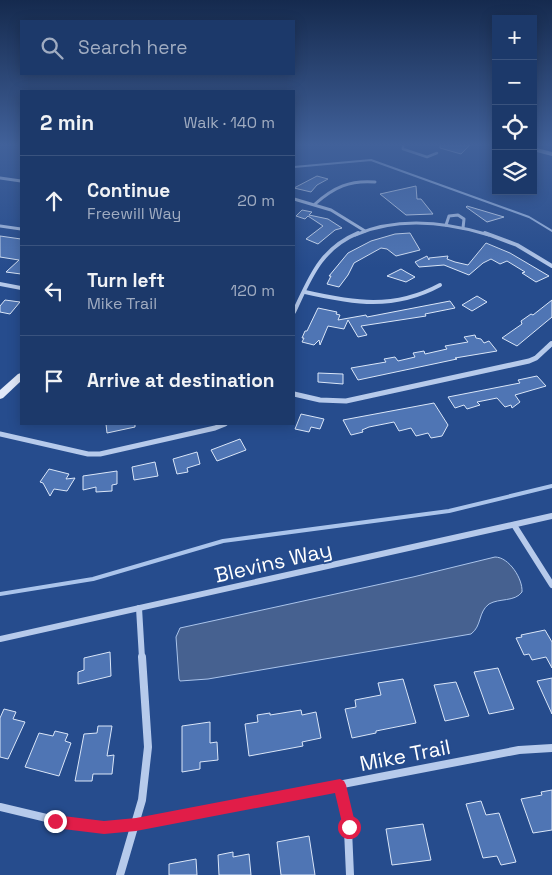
<!DOCTYPE html>
<html lang="en">
<head>
<meta charset="utf-8">
<style>
  body { margin:0; font-family:"Space Grotesk",sans-serif; background:#254070; color:#f1f3f6 }
  .controls { position:absolute; right:15px; top:15px; display:grid; overflow:hidden; border-radius:0px; box-shadow:0 2px 12px #0003 }
  .controls button { width:45px; height:45px; display:grid; place-items:center; padding:0; border:0; border-bottom:1px solid #3a537e; background:#1c396a; color:#f1f3f6; font:25px sans-serif }
  .stop { position:absolute; width:15px; height:15px; margin:-11px; border:4px solid #e11d48; border-radius:50%; background:#fff }
  .stop.end { background:#e11d48; border-color:#fff; box-shadow:0 1px 5px #0008 }
  .list { margin:0; padding:0; list-style:none }
  h2 { display:flex; justify-content:space-between; align-items:center; height:65px; margin:0; padding:0 20px; font-size:21px }
  h2 small { font-size:16px; font-weight:400; color:#a0acc1 }
  .list li { display:grid; grid-template-columns:32px 1fr auto; gap:15px; align-items:center; box-sizing:border-box; height:90px; padding:0 20px; border-top:1px solid #3a537e }
  .list b { display:block; font-size:19px; white-space:nowrap }
  .list p { margin:0; font-size:16px; white-space:nowrap; color:#a0acc1 }
  .list em { font-size:16px; font-style:normal; color:#a0acc1 }
  .icon { flex:none; width:28px; height:28px; fill:none; stroke:currentColor; stroke-width:2; stroke-linecap:round; stroke-linejoin:round }
  .map { position:relative; flex:none; width:552px; height:875px; overflow:hidden }
  .search { position:absolute; background:#1c396a; box-shadow:0 2px 12px #0003; left:20px; top:20px; width:275px; height:55px; display:flex; align-items:center; gap:12px; box-sizing:border-box; padding:0 18px; border-radius:0px; color:#a0acc1; font-size:19px }
  .panel { position:absolute; background:#1c396a; box-shadow:0 2px 12px #0003; left:20px; top:90px; width:275px; height:335px; border-radius:0px }
  .map>svg:first-child { display:block }
  .water { fill:#466190; stroke:#aac4eb }
  .lines { fill:none; stroke-linecap:round; stroke-linejoin:round }
  .stream-far1 { stroke:#aac4eb; stroke-width:2 }
  .stream { stroke:#aac4eb; stroke-width:4 }
  .building { fill:#4f75b4; stroke:#dae6f8 }
  .service { stroke:#b6caeb; stroke-width:2.5 }
  .minor-far4 { stroke:#b6caeb; stroke-width:3 }
  .minor-far3 { stroke:#b6caeb; stroke-width:4 }
  .minor-far2 { stroke:#b6caeb; stroke-width:5 }
  .minor-far1 { stroke:#b6caeb; stroke-width:6 }
  .minor { stroke:#b6caeb; stroke-width:8 }
  .tertiary { fill:#b6caeb; fill-rule:evenodd }
  .secondary { fill:#e1e9f9; fill-rule:evenodd }
  .route { fill:#e11d48 }
  .labels { text-anchor:middle; dominant-baseline:central; stroke-width:4; stroke-linejoin:round; paint-order:stroke }
  .near-street-label { font-size:21px; fill:#fff; stroke:#264c8d }
</style>
</head>
<body>
<div class="map">
<svg width="552" height="875" viewBox="0 0 552 875">
  <rect width="100%" height="100%" fill="#264c8d"/>
  <path class="water" d="M495 557C509 557 523 579 522 592 515 602 499 598 489 604 478 612 482 626 471 634L208 679 180 681 179 679 176 637 180 628 413 577Z"/>
  <g class="lines">
    <path class="stream-far1" d="M294 167 371 160 529 217 552 231"/>
    <path class="stream" d="M0 594 93 579 223 541 449 511 552 486"/>
  </g>
  <g class="building">
    <path d="M440 145H470L461 154 440 148Z"/>
    <path d="M317 176 328 179 317 185 311 192 294 188Z"/>
    <path d="M416 186 417 199H421L433 214 406 215 380 194Z"/>
    <path d="M467 206 504 217 487 222 466 207Z"/>
    <path d="M302 210 312 212 309 215 328 219 342 228 335 230 318 244 306 239 323 226 308 216 305 219 296 216Z"/>
    <path d="M410 233 420 250 396 256 387 249 381 248 354 263 348 275 339 287 327 284 331 276H329L348 253 371 241 395 234Z"/>
    <path d="M0 236 21 239V274L6 272 19 260 0 257Z"/>
    <path d="M486 243 510 253 549 276 536 282 522 273 525 272 507 261 500 264 491 259 483 263 469 275 444 265 419 267 415 262 427 256 429 260V258L448 256 447 259 455 262 468 265Z"/>
    <path d="M401 269 406 272 415 277 406 282 387 276Z"/>
    <path d="M477 296 487 302 472 311 462 305Z"/>
    <path d="M5 300 20 302 10 314 0 312V306Z"/>
    <path d="M552 300V317L517 346 502 338 522 324 521 321 531 314 533 315Z"/>
    <path d="M450 301 455 308 425 314 426 316 361 326 367 335 358 337 348 320 344 329 328 326 320 345 319 340 314 345 302 342 304 338H302L305 331H307L318 308 337 312 336 314 340 315 338 320 366 315 367 317Z"/>
    <path d="M475 335 476 338 481 339 484 343 489 341 497 351 455 358 457 359 358 380 351 368 386 362 384 359 395 357 398 361 415 357 413 353 424 351 425 354 447 349 445 346 468 342 464 337Z"/>
    <path d="M318 373 343 374V384L318 382Z"/>
    <path d="M537 376 546 386 515 395 520 402 512 408 511 405 505 407 497 398 477 402 480 405 467 409 464 405 455 408 448 397 520 383 518 380Z"/>
    <path d="M434 403 448 425 442 436 431 438 428 433 416 436 411 428 399 431 394 422 369 427 362 430 363 432 351 435 343 420Z"/>
    <path d="M301 414 324 419 320 429 311 427 309 432 295 429Z"/>
    <path d="M106 424H135V427L107 433Z"/>
    <path d="M240 439 246 450 217 461 211 450Z"/>
    <path d="M197 452 200 464 187 468 188 472 177 474 173 459Z"/>
    <path d="M155 462 158 476 134 480 132 467Z"/>
    <path d="M49 469 69 474 66 479 75 478 67 491 54 489 50 496 43 483 40 482Z"/>
    <path d="M117 471V484L112 485V491L96 492V487L83 490V476Z"/>
    <path d="M545 630 552 642V668L546 657 532 660 529 654 524 655 516 638 522 637 521 635Z"/>
    <path d="M110 652 111 676 78 684V672L84 670V658Z"/>
    <path d="M498 668 514 709 489 714 474 672Z"/>
    <path d="M552 678V714L537 681Z"/>
    <path d="M403 679 416 723 376 731V733L352 738 345 709 356 707 355 700 381 695 378 683Z"/>
    <path d="M456 682 469 716 445 721 434 685Z"/>
    <path d="M4 709 16 712 13 719 25 722 8 759 0 757V718Z"/>
    <path d="M301 710 302 715 316 712 321 738 302 742 303 746 249 756 245 724 258 722 257 715 270 713V715Z"/>
    <path d="M210 722V743L217 742 218 760 200 762V769L182 772V726Z"/>
    <path d="M98 726H112L107 756 114 755 112 774H93L92 781H75L84 734 97 733Z"/>
    <path d="M55 731 68 734 65 741 71 743 59 776 25 767 39 733 53 736Z"/>
    <path d="M552 790V830L533 833 521 799 542 795 541 792Z"/>
    <path d="M481 801 486 815 499 813 516 862 501 865 497 856 483 858 466 804Z"/>
    <path d="M423 824 431 860 392 865 386 829Z"/>
    <path d="M309 836 315 875H281L277 842Z"/>
    <path d="M233 852V857L249 854 251 875H219L218 855Z"/>
    <path d="M196 859 197 875H169V864Z"/>
  </g>
  <g class="lines">
    <path class="service" d="M403 145V149L427 157 437 153"/>
    <g class="minor-far4">
      <path d="M0 178 21 181"/>
      <path d="M294 199 331 210 365 231"/>
      <path d="M315 204C334 187 350 180 375 182"/>
      <path d="M446 225 449 216 458 215 464 219 463 228"/>
      <path d="M0 226 21 229"/>
      <path d="M355 235C397 217 446 222 489 235"/>
    </g>
    <g class="minor-far3">
      <path d="M485 233 517 245 552 266"/>
      <path d="M305 292C353 303 394 310 440 285"/>
      <path d="M294 312C310 278 320 249 358 233"/>
      <path d="M549 346 552 343"/>
    </g>
    <g class="minor-far2">
      <path d="M294 394 320 400 346 401 529 361 536 358 551 344"/>
      <path d="M0 434 88 454H100L215 428 225 424"/>
    </g>
    <g class="minor-far1">
      <path d="M514 525 552 585"/>
      <path d="M139 608 142 658"/>
      <path d="M0 639 552 516"/>
    </g>
    <g class="minor">
      <path d="M340 785 348 830 350 875"/>
      <path d="M0 807 80 826 104 827 136 824 519 750 552 748"/>
      <path d="M120 875 142 800 148 747 142 657"/>
    </g>
    <path class="tertiary" d="M0 282 21 286V290L0 286Z"/>
    <g class="secondary">
      <path d="M533 147 552 152V156L533 151Z"/>
      <path d="M21 373V381L3 398 0 399V390L18 374Z"/>
    </g>
  </g>
  <linearGradient id="sky" x2="0" y2="1"><stop stop-color="#152a4e"/><stop offset="0.54" stop-color="#41619a"/><stop offset="1" stop-color="#41619a" stop-opacity="0"/></linearGradient>
  <rect width="552" height="268" fill="url(#sky)"/>
  <path class="route" d="M340 779 344 781 346 785 356 827 354 832 349 834 345 832 343 827 335 793 136 831 104 834 55 828 50 826 48 821 50 817 55 815 104 821 136 818Z"/>
  <g class="labels">
    <g class="near-street-label">
      <text transform="translate(273 562) rotate(-13)">Blevins Way</text>
      <text transform="translate(405 755) rotate(-11)">Mike Trail</text>
    </g>
  </g>
</svg>
<div class="controls">
<button>+</button>
<button>−</button>
<button><svg class="icon" aria-label="locate" viewBox="0 0 24 24"><circle cx="12" cy="12" r="6"/><path d="M12 2v4M12 18v4M2 12h4M18 12h4"/></svg></button>
<button><svg class="icon" aria-label="layers" viewBox="0 0 24 24"><path d="M12 4l9 5-9 5-9-5zM3 14l9 5 9-5"/></svg></button>
</div>
<div class="stop" style="left:349px;top:827px"></div>
<div class="stop end" style="left:55px;top:821px"></div>
<div class="search"><svg class="icon" aria-label="search" viewBox="0 0 24 24"><circle cx="10" cy="10" r="6"/><path d="M15 15l6 6"/></svg>Search here</div>
<section class="panel">
<h2>2 min<small>Walk · 140 m</small></h2>
<ul class="list">
<li><svg class="icon" aria-label="ahead" viewBox="0 0 24 24"><path d="M12 20V5M6 11l6-6 6 6"/></svg><div><b>Continue</b><p>Freewill Way</p></div><em>20 m</em></li>
<li><svg class="icon" aria-label="left" viewBox="0 0 24 24"><path d="M17 20v-9H6M10 6l-5 5 5 5"/></svg><div><b>Turn left</b><p>Mike Trail</p></div><em>120 m</em></li>
<li><svg class="icon" aria-label="arrive" viewBox="0 0 24 24"><path d="M6 21V4h12l-3 4 3 4H6"/></svg><div><b>Arrive at destination</b></div></li>
</ul>
</section>
</div>
</body>
</html>
